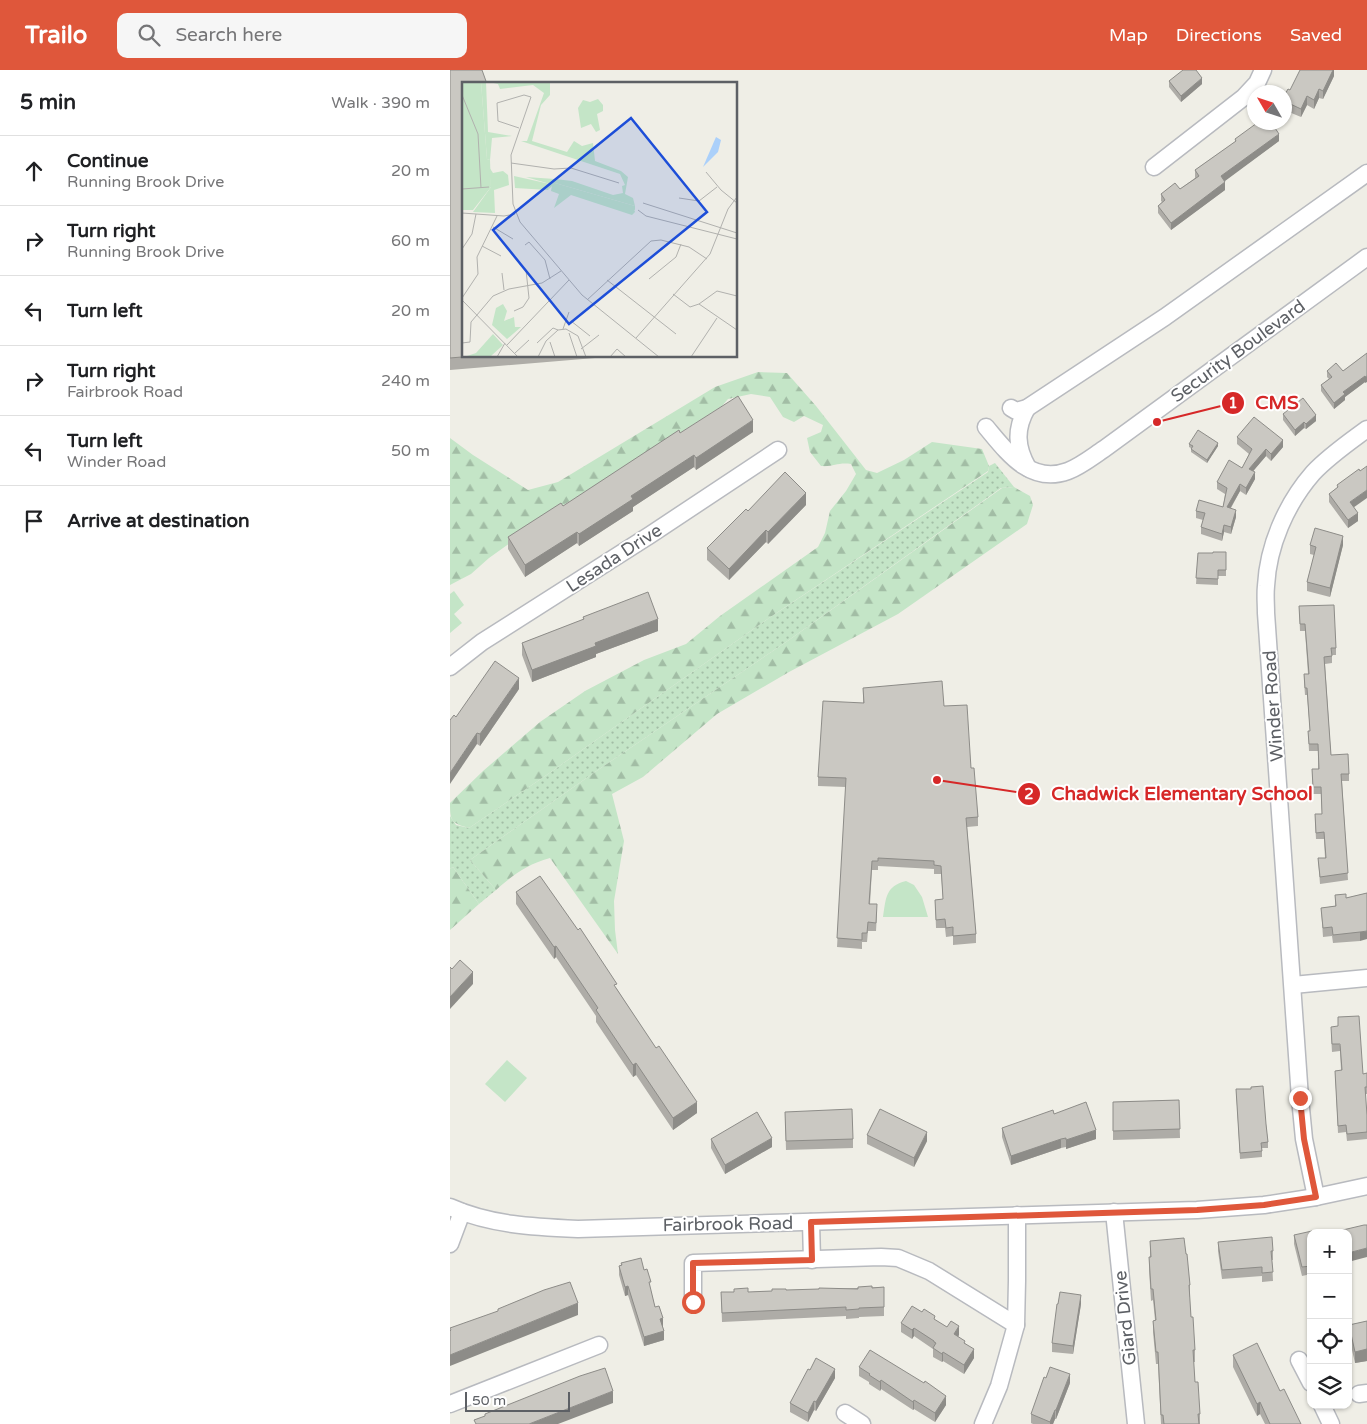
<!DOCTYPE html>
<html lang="en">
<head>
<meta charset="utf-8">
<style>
  body { margin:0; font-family:"Varela Round",sans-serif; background:#f6f6f6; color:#202124 }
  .controls { position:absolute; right:15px; bottom:15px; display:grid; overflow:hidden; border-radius:10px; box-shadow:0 1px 4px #0004 }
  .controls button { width:45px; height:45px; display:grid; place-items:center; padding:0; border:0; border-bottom:1px solid #e0e0e0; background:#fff; color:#202124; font:25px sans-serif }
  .compass { position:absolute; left:797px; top:15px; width:45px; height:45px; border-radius:50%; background:#fff; box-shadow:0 1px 4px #0004; rotate:309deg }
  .scale { position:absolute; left:15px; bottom:12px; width:105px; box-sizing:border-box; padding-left:5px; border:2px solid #5d6065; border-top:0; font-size:14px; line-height:18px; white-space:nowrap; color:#5d6065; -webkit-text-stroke:4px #fff; paint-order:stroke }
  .stop { position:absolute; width:15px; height:15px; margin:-11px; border:4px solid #df573b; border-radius:50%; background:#fff }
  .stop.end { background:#df573b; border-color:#fff; box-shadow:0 1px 5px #0008 }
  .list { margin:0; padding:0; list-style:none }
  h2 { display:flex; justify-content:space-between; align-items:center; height:65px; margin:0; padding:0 20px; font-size:21px }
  h2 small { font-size:16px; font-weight:400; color:#757577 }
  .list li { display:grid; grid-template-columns:32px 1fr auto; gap:15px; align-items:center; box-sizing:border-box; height:70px; padding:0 20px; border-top:1px solid #e0e0e0 }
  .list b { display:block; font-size:19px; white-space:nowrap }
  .list p { margin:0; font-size:16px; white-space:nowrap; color:#757577 }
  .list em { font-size:16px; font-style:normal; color:#757577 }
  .icon { flex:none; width:28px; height:28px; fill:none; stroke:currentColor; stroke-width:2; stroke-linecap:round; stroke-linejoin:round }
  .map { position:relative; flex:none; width:917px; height:1354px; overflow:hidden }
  header { display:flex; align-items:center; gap:30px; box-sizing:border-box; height:70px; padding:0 25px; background:#df573b; color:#fff }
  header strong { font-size:24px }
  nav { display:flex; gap:28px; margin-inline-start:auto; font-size:18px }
  .search { width:350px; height:45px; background:#f6f6f6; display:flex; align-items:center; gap:12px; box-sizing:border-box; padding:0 18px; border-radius:10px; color:#757577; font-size:19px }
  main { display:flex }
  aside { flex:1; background:#fff }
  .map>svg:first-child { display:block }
  .grass { fill:url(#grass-dots) }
  .forest { fill:url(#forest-firs) }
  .green { fill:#c4e5c7 }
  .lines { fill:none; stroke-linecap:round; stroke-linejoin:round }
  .minor-casing { stroke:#b8babf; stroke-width:19 }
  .minor { stroke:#fff; stroke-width:16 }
  .wall { fill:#aeaca7 }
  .shaded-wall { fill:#8d8c88 }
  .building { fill:#cac8c2; stroke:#8d8c88 }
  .route { stroke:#df573b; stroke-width:6 }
  .labels { text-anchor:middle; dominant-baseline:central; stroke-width:4; stroke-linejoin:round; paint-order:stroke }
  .street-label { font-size:18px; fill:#5d6065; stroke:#fff }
  .inset-road { fill:none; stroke:#b1b1ae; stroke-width:1 }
  .view { fill:#1d4ed8; fill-opacity:0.15; stroke:#1d4ed8; stroke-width:2.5 }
  .inset-edge { fill:none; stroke:#5d6065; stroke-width:2.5 }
  .leader { fill:none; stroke:#d62828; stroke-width:2 }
  .callout-dot { fill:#d62828; stroke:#fff; stroke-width:2 }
  .mark-label { font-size:15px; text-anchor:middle; font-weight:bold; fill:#fff }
  .callout-label { font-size:19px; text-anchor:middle; font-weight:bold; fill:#d62828; stroke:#fff; stroke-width:4; stroke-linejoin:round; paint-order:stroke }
</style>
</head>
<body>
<header>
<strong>Trailo</strong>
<div class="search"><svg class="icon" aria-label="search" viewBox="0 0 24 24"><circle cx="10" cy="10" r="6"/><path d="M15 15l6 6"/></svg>Search here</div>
<nav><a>Map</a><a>Directions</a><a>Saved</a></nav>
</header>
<main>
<aside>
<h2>5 min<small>Walk · 390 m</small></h2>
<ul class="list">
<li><svg class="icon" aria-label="ahead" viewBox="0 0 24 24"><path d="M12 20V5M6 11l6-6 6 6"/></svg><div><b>Continue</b><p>Running Brook Drive</p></div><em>20 m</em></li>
<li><svg class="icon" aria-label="right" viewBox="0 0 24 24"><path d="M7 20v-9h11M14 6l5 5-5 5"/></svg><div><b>Turn right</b><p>Running Brook Drive</p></div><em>60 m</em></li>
<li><svg class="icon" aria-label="left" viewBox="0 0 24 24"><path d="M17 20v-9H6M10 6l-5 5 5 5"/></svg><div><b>Turn left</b></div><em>20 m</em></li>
<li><svg class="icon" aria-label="right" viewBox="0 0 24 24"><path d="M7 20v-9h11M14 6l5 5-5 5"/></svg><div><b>Turn right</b><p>Fairbrook Road</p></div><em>240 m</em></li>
<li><svg class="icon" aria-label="left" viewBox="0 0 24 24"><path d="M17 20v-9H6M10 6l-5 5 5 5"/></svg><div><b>Turn left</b><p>Winder Road</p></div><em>50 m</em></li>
<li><svg class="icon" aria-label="arrive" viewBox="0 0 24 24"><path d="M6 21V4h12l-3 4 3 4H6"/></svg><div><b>Arrive at destination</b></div></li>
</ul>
</aside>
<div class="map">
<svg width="917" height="1354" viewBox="0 0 917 1354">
  <defs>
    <pattern id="grass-dots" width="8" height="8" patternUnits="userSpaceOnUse" patternTransform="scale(1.25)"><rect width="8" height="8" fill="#c4e5c7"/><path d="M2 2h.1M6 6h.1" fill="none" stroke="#a2bda5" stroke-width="1.8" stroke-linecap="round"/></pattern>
    <pattern id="forest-firs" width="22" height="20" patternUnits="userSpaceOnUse" patternTransform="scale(1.25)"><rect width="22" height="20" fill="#c4e5c7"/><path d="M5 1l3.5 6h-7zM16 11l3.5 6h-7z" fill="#a2bda5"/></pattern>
  </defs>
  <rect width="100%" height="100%" fill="#efeee6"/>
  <path class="grass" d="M545 393 564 417 551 418 339 570 145 702 20 790 46 820 29 834 3 797 0 799V746L6 755 19 758 98 704 319 548 538 402 539 396Z"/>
  <g class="forest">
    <path d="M308 302 337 303 366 336 416 400 427 403 454 390 482 372 532 379 539 396 538 401 319 548 98 704 19 758C1 753 0 751 0 733L33 701 90 652 135 621 194 590 236 574 270 546 368 477 375 463 380 441 396 421 406 404 401 394C388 392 384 397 371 396L360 382 357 368 371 362 373 355 354 346 344 352 333 347 320 327 301 324 278 329 272 336 180 395 110 437 39 488 21 504 0 515V368L23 385 78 420 108 412 265 317Z"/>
    <path d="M564 417 580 426 583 435 577 454 448 544 339 602 267 644 193 707 162 724 174 771 164 831 165 860 168 884 100 788C76 795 64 804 46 820L20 790 145 702 339 570 552 418Z"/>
    <path d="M3 797 29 834 0 860V799Z"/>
  </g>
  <g class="green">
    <path d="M4 521 14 535 4 544 12 553 0 563V524Z"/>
    <path d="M456 811 464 815 472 827 478 847H433C436 829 435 816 456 811Z"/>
    <path d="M57 990 77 1008 55 1032 35 1014Z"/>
  </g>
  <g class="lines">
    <g class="minor-casing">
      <g id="minor">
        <path d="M704 97 794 27 807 13 813 0"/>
        <path d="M561 338 566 341 577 338 715 247 917 103"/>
        <path d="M577 338C565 359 566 377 578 398"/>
        <path d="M536 357C557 382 580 415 618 401 631 396 642 387 654 379L917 187"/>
        <path d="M0 597 32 572 200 465 328 380"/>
        <path d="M843 915 917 908"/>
        <path d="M866 1127 854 1069 850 1028 816 543C816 534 815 525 816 516 818 476 836 434 863 403 879 386 898 373 917 359"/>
        <path d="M0 1137C40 1155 84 1157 128 1159L747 1140 814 1135 866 1127 917 1116"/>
        <path d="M664 1142 686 1354"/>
        <path d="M361 1152 362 1190"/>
        <path d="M0 1174 12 1142"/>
        <path d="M243 1232V1193L431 1187 448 1188 479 1201 566 1255"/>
        <path d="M849 1290 861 1313"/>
        <path d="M909 1324 917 1323"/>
        <path d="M0 1334 149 1275"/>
        <path d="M872 1335 881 1354"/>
        <path d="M395 1343 412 1354"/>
        <path d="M533 1354 549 1316 566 1255 567 1211V1145"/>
      </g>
    </g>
    <use href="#minor" class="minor"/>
  </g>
  <g class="wall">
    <path d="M0 0 14 14V286H169L0 300Z"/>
    <path d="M884 0V6L873 29 869 28 864 39 857 35 851 47 834 40V26L840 20Z"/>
    <path d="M719 11 752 14 731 32 719 17Z"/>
    <path d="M808 55 829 71 774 111 775 120 721 160 708 143V136L712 132 711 131V124L730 119 745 108V100L785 72V69Z"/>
    <path d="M917 283 915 313V312L895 327V330L884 339 871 321V315L879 309 877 307V301H893Z"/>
    <path d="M833 344 866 351 856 359 854 358 845 366 833 350Z"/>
    <path d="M303 362 246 400 244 397 183 437V441L129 476 127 473 75 507 58 479V467L113 436 230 363Z"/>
    <path d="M787 367 833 377 821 391 816 386 803 401 805 409 796 425 790 421 781 438 786 447 781 464 774 462 772 471 751 464V457L753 450 746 448V441L773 437 775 424 767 419V412L792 398 799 384 787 374Z"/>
    <path d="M739 374 768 376 757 393 741 382V378L739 377Z"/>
    <path d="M887 415 908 451 898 458 879 432V424L887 418Z"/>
    <path d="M356 435 318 474 316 472 279 510 257 490V478L298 441Z"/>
    <path d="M860 475H893L880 527 857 521V512L864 485 860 484Z"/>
    <path d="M776 482V506H768V515L746 514 748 483H763Z"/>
    <path d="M849 536 886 578V585H882V593L875 594 881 685 899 704V711H892L898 810 870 814 868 788H875L874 769H866L865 751V744H872L871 724H863L862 699H868V681H859L858 661H860L857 625H855L854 611V604H858L855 561H850Z"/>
    <path d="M133 547 208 561 146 584V587L82 612 72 585V573L133 550Z"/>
    <path d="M413 618 494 636 521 698 528 747V756L517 757 526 864V873L503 875V866L496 867 495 858H486L485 830 493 829 491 804H484V799L428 796V800H422L420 834 427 843 426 861H418L417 872H412V879L387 877 396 717 368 716V707L413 633Z"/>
    <path d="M69 619 30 676 27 674 6 647Z"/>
    <path d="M66 822 167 919 247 1043 223 1060 186 1005 183 1007 146 952V946L106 887 104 889 66 834Z"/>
    <path d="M917 823 910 871 883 873 882 866 873 867 871 838 885 836V825L896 828Z"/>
    <path d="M881 964 913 1004 917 1003V1024H915L917 1045V1069L897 1071 896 1062 888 1063 885 1001 891 1000 890 981 882 982Z"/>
    <path d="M786 1019 816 1054 818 1072V1078H812V1087L790 1089Z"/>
    <path d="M729 1030 730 1068 663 1070V1032Z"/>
    <path d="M335 1042 403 1069V1078L336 1080Z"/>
    <path d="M604 1044 646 1069 616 1079V1077L611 1078 561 1095 552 1067V1058Z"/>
    <path d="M417 1065 477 1071 464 1097 417 1074Z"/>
    <path d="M261 1069 322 1077 275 1104 261 1078Z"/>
    <path d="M861 1163V1204L852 1206 844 1174V1165Z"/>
    <path d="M700 1171 736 1184 740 1215V1227H739L741 1247 745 1280V1292H743L745 1312 750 1344V1354H711L708 1294H706L703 1262V1251L705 1250 703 1230 701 1231 699 1199V1187H700Z"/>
    <path d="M768 1172 823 1181V1190H822L823 1211 812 1212V1206L772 1209 768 1181Z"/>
    <path d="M171 1193 201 1221 205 1237 213 1257 214 1270 194 1276 178 1225 175 1226 169 1205V1196L171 1195Z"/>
    <path d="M434 1217V1246L409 1247V1248L396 1249V1246L272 1252 271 1222H298Z"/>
    <path d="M631 1234 623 1284 602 1282V1273Z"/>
    <path d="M485 1250 509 1265 508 1266 515 1273 524 1288 514 1304 493 1291 492 1292 483 1287V1279L464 1266 462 1269 451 1262V1253Z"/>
    <path d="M917 1251V1291L905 1293 899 1267V1255Z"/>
    <path d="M783 1285 830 1321 851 1354H815L810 1344 807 1346 783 1297Z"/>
    <path d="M409 1297 496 1335 485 1352 464 1339 463 1340 431 1319 430 1321 419 1314V1312L409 1306Z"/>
    <path d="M360 1300 385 1308 366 1341 364 1340 358 1352 340 1342V1333Z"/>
    <path d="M620 1313 606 1349H605L603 1354H583L581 1353V1344Z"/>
  </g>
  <g class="shaded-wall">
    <path d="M883 0H884V6L873 29V21Z"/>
    <path d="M752 8V14L731 32V26Z"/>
    <path d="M869 19V28L864 39V30Z"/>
    <path d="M857 26V35L851 47V39Z"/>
    <path d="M829 64V71L771 114V106Z"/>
    <path d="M775 112V120L721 160V153Z"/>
    <path d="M915 306V312L895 327V330L884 339V333L893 322Z"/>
    <path d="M917 306V312L915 313V307Z"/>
    <path d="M866 345V351L856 359V354Z"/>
    <path d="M303 350V362L246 400V388Z"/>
    <path d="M854 352V358L845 366V360Z"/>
    <path d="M833 370V377L821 391V384Z"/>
    <path d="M768 373V376L757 393V390Z"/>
    <path d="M816 379V386L799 406V399Z"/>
    <path d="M244 385V397L183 437V441L129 476V464L181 426Z"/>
    <path d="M805 402V409L796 425V418Z"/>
    <path d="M790 414V421L777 444V437Z"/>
    <path d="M917 420V428L900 440V432Z"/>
    <path d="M356 423V435L318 474V462Z"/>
    <path d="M786 440V447L781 464V457Z"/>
    <path d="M908 443V451L898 458V450Z"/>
    <path d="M774 455V462L772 471V464Z"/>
    <path d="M316 460V472L279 510V499Z"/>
    <path d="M127 462V473L75 507V495Z"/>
    <path d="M893 466V475L880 527V518Z"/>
    <path d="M208 549V561L146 584V587L82 612V600L145 573Z"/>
    <path d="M69 608V619L30 676V664Z"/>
    <path d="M27 663V674L0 714V703Z"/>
    <path d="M917 861V869L910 871V862Z"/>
    <path d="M106 876V887L104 889V877Z"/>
    <path d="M23 902V914L0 939V927Z"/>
    <path d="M186 993V1005L183 1007V995Z"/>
    <path d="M247 1032V1043L223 1060V1048Z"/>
    <path d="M646 1060V1069L616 1079V1070Z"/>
    <path d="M477 1062V1071L464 1097V1088Z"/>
    <path d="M322 1068V1077L275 1104V1095Z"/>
    <path d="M611 1069V1078L561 1095V1086Z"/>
    <path d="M917 1178V1187L898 1192V1183Z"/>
    <path d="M178 1216V1225L175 1226V1217Z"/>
    <path d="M631 1225V1234L623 1284V1276Z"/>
    <path d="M128 1233V1245L0 1296V1285Z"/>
    <path d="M213 1248V1257L210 1258V1249Z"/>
    <path d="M509 1256V1265L504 1273V1264Z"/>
    <path d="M464 1258V1266L462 1269V1260Z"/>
    <path d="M214 1261V1270L194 1276V1267Z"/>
    <path d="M524 1279V1288L514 1304V1295Z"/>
    <path d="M917 1279V1291L905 1293V1282Z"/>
    <path d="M493 1282V1291L492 1292V1284Z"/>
    <path d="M385 1299V1308L366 1341V1332Z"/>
    <path d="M620 1304V1313L606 1349V1340Z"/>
    <path d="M431 1310V1319L430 1321V1312Z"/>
    <path d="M163 1321V1333L108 1354H79Z"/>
    <path d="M496 1326V1335L485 1352V1343Z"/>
    <path d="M464 1330V1339L463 1340V1332Z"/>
    <path d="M364 1331V1340L358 1352V1343Z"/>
    <path d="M810 1332V1344L807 1346V1334Z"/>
    <path d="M605 1340V1349L603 1354H600V1352Z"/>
  </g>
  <g class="building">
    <path d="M0 0H32L37 14H14V286H23L0 288Z"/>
    <path d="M733 0H746L752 8 731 26 719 11Z"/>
    <path d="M850 0H883L873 21 869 19 864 30 857 26 851 39 834 31V26L838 19 840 20Z"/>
    <path d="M811 52H821L829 64 771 106 775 112 721 153 708 136 715 130 711 124 725 113 730 119 749 106 745 100 786 71 785 69 807 53 808 55Z"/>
    <path d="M917 283V306L915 307V306L893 322 895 324 884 333 871 315 882 307 877 301 886 293 893 301Z"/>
    <path d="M288 326 303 350 246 388 244 385 181 426 183 429 129 464 127 462 75 495 58 467 111 433 113 436 229 360 230 363Z"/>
    <path d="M853 328 866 345 856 354 854 352 845 360 833 344Z"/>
    <path d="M804 347 833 370 821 384 816 379 799 399 805 402 796 418 790 414 777 437 786 440 781 457 774 455 772 464 751 457 755 443 746 441 749 430 773 437 777 418 767 412 779 390 792 398 802 379 787 367Z"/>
    <path d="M748 360 768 373 757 390 741 379 743 376 739 374Z"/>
    <path d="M917 396V420L900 432 908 443 898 450 879 424 888 417 887 415 909 399 910 401Z"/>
    <path d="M335 402 356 423 318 462 316 460 279 499 257 478 296 439 298 441Z"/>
    <path d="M865 458 893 466 880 518 857 512 866 477 860 475Z"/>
    <path d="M763 482H776V500H768V509L746 508 748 483H763Z"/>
    <path d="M198 522 208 549 145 573 146 576 82 600 72 573 134 549 133 547Z"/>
    <path d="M884 535 886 578H881L882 586 874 587 881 685 898 684 899 704H891L898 803 870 807 868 788H876L874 762 866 763 865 744H872L871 717H863L862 699H869L868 674H859L858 661H860L857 618H855L854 604H859L855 554H850L849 536Z"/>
    <path d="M45 591 69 608 30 664 27 663 0 703V650L4 645 6 647Z"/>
    <path d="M492 611 494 636 517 635 521 698H524L528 747 516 748 526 864 503 866V857L496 858 495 849 486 850 485 830 493 829 491 796 484 795V791L428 788V791H422L419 834H427L426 853 418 852 417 863H412V870L387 868 396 708 368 707 373 631 414 633 413 618Z"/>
    <path d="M90 806 128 860 130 858 167 914 164 915 206 978 209 976 247 1032 223 1048 186 993 183 995 146 940 148 938 106 876 104 877 66 822Z"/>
    <path d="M917 823V861L910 862 883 865 882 857 873 858 871 838 886 836 885 825 896 824V828Z"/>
    <path d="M10 890 23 902 0 927V897L2 899Z"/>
    <path d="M909 946 913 1004 917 1003V1017H915L917 1045V1062L897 1064 896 1055 888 1056 885 1001 892 1000 890 974H882L881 957 888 956V947Z"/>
    <path d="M813 1016 816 1054 818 1072 811 1073 812 1081 790 1083 786 1019H801V1017Z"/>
    <path d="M729 1030 730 1059 663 1061V1032Z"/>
    <path d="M636 1032 646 1060 616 1070V1068L611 1069 561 1086 552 1058 603 1040 604 1044Z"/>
    <path d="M402 1039 403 1069 336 1071 335 1042Z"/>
    <path d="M430 1039 477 1062 464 1088 417 1065Z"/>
    <path d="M307 1042 322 1068 275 1095 261 1069Z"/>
    <path d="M914 1155H917V1178L898 1183V1163H880Z"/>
    <path d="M862 1161 863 1163H861V1196L852 1197 844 1165Z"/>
    <path d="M822 1167 823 1181H821L823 1202 812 1203V1197L772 1200 768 1172Z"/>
    <path d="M734 1168 736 1184H737L740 1215H739L741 1247H743L745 1280H743L745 1312H748L750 1344H748L749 1354H714L713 1345H711L708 1282H706L703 1251 706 1250 703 1219H701L699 1187H701L700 1171Z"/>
    <path d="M191 1188 194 1200 197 1199 201 1212H199L205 1237 209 1236 213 1248 210 1249 214 1261 194 1267 178 1216 175 1217 169 1196 172 1195 171 1193Z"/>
    <path d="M120 1212 128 1233 0 1285V1261L1 1260 0 1258 48 1241V1239L94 1220Z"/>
    <path d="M422 1216V1218L434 1217V1237L409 1238V1239L396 1240V1237L272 1243 271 1222H284V1219L298 1218V1222L322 1221V1219H336V1220L369 1219V1218L408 1219V1217Z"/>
    <path d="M610 1222 631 1225 623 1276 602 1273 607 1234H608Z"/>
    <path d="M462 1236 472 1242 474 1239 485 1246 484 1249 497 1257 501 1251 509 1256 504 1264 515 1271 514 1273 524 1279 514 1295 493 1282 492 1284 483 1278 486 1273 484 1272V1271L464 1258 462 1260 451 1253Z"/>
    <path d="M917 1251V1279L905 1282 899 1255Z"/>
    <path d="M807 1273 830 1321 834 1319 851 1354H820L810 1332 807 1334 783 1285Z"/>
    <path d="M420 1280 474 1313 475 1311 496 1326 485 1343 464 1330 463 1332 431 1310 430 1312 419 1305 420 1304 409 1297Z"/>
    <path d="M366 1288 385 1299 366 1332 364 1331 358 1343 340 1333 358 1299 360 1300Z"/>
    <path d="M600 1297 620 1304 606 1340H605L600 1352 581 1344 594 1307 596 1308Z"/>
    <path d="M155 1298 163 1321 79 1354H26L24 1350 35 1346V1344L130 1306Z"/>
  </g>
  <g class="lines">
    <path class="route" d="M243 1232V1193L362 1190 361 1152 747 1140 814 1135 866 1127 854 1069 850 1028"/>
  </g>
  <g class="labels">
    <g class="street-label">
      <text transform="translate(788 281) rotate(-36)">Security Boulevard</text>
      <text transform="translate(164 488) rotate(-33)">Lesada Drive</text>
      <text transform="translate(823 636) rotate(-94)">Winder Road</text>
      <text transform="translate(278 1154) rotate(-1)">Fairbrook Road</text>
      <text transform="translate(675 1248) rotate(-96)">Giard Drive</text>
    </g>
  </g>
  <g transform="translate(12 12)">
    <rect width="275" height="275" fill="#efeee6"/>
    <path d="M0 0H19L25 77 28 78 29 105 11 128H0ZM64 95 93 97V101L173 124V128L90 104 86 108 88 102Z" fill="#c4e5c7"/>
    <path d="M19 0H24L26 50 50 54 30 56 28 78 25 77ZM27 0H88V13L79 23 70 59 105 70 112 59 120 64 131 61 133 79 159 89 166 95 163 112 171 116 173 124 93 101V97L110 99 151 113 161 111 160 104 163 103 158 92 59 59H65L82 11 71 3 38 7 36 2ZM136 17 141 23V29L135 32 138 48 134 50 129 42 119 46 116 26 121 18 128 20ZM27 85 31 91 41 89 46 93 47 103 32 108 33 131 11 130 29 105ZM52 94 88 102 86 108 53 106ZM90 103 172 127 173 130 170 133 109 113 92 126 97 112 89 109ZM41 222 45 229 42 239 52 235 53 245H59L45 257 30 243 34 226ZM31 252 41 263 29 274 2 275 14 271Z" fill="#c4e5c7"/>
    <path d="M254 55 259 58 256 70 241 85Z" fill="#abd0fa"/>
    <path class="inset-road" d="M0 13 16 52 19 106M57 46 36 39 35 21 62 13 69 15 49 73 51 122 58 140 120 213 197 275M49 81 92 87 109 86 157 101M244 90 259 108 275 121M0 107 27 105M217 116 237 119 255 105M181 121 275 151M176 128 184 134 275 157M0 131 42 134 53 132M31 145 51 157M63 163 67 160 83 178 88 197M20 164 39 174M0 167 10 152 14 132M40 191 42 208M187 197 214 175 219 162M145 198 214 252M211 212 228 225 237 222 255 209 275 214M0 216 16 192 15 175 35 134M0 218 56 275M125 218 189 159 199 158 227 165 245 177M237 222 275 248M52 229 61 225 67 216 64 188M109 239 128 254M101 247 107 230M107 251 115 275M174 256 248 172 266 127 275 115M88 260 93 275M0 261 8 260 9 240 31 214 47 207 80 201 99 189M75 261 91 246 96 248M45 263 107 198M119 267 137 253M53 271 67 258M35 275 43 261M76 275 84 259 96 248 104 247 116 254 124 275M148 275 155 267 164 275M229 275 255 236"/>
    <path class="view" d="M169 36 245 130 107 242 31 148Z"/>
    <rect width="275" height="275" class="inset-edge"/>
  </g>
  <path class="leader" d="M707 352L783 333M487 710L579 724"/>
  <g class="callout-dot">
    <circle cx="707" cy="352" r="5"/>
    <circle cx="487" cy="710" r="5"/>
    <circle cx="783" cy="333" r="12"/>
    <circle cx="579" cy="724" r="12"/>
  </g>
  <g class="mark-label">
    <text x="783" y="338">1</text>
    <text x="579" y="729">2</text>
  </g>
  <g class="callout-label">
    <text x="827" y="339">CMS</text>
    <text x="732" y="730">Chadwick Elementary School</text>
  </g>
</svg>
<div class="controls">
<button>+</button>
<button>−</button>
<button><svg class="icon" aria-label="locate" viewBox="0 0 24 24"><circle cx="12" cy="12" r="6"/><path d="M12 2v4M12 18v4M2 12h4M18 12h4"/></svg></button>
<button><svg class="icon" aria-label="layers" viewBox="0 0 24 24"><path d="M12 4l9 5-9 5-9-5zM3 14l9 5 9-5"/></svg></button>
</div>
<svg class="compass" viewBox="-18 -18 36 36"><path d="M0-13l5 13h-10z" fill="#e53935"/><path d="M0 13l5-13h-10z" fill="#757577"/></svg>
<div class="scale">50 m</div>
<div class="stop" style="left:243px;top:1232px"></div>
<div class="stop end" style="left:850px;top:1028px"></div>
</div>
</main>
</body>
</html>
